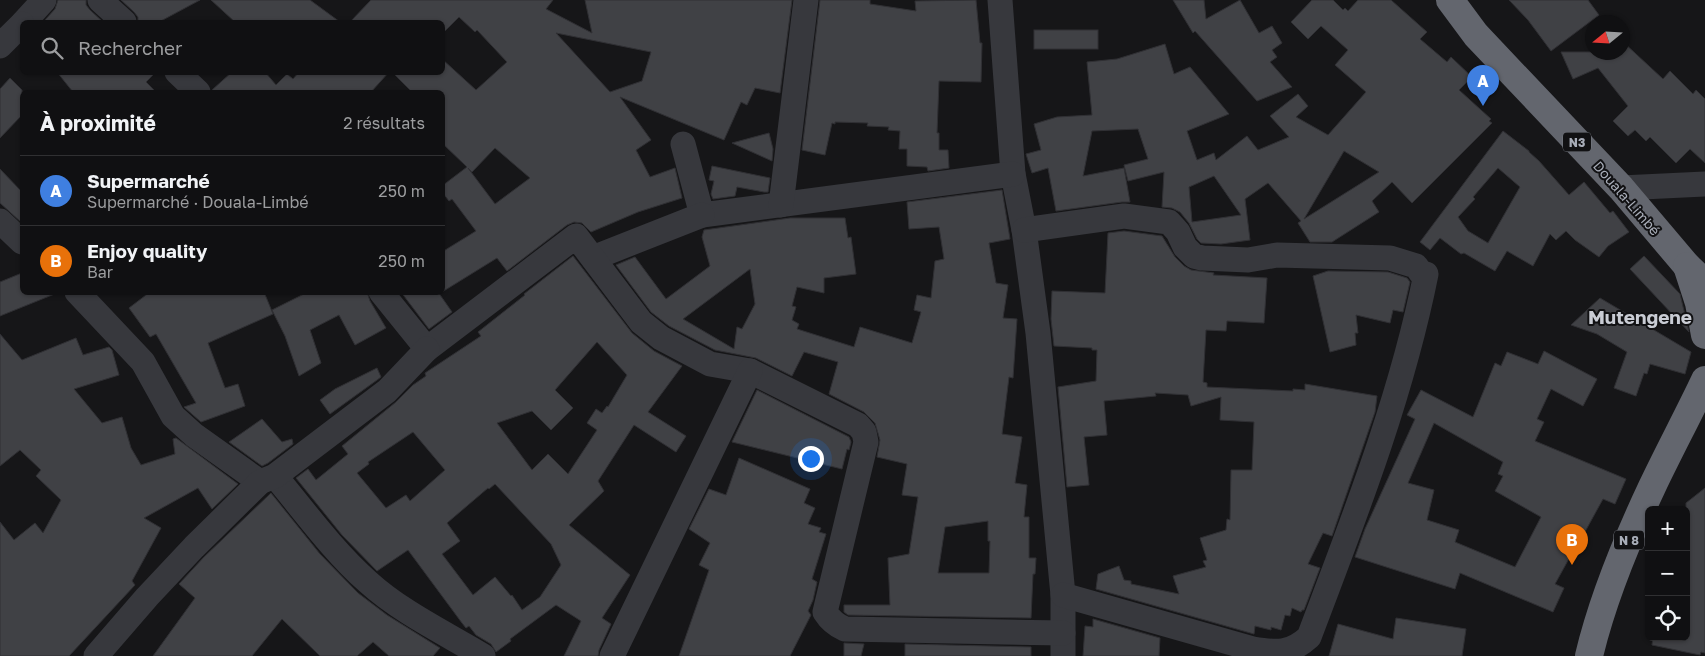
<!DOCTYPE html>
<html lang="fr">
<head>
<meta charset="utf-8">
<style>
  body { margin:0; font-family:"Golos Text",sans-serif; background:#19191b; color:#f1f3f6 }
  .controls { position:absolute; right:15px; bottom:15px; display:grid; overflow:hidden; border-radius:8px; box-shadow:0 1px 4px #0004 }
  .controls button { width:45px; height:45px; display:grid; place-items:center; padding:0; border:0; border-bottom:1px solid #303032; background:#101012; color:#f1f3f6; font:25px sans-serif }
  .compass { position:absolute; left:1585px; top:15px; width:45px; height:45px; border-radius:50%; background:#101012; box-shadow:0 1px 4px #0004; rotate:252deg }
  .you { position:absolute; left:810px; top:458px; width:18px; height:18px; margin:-12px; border:4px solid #fff; border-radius:50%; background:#1a73e8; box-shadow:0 0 0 8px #1a73e833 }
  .badge { display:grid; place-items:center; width:32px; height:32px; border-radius:50%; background:#f2b134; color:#fff; font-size:16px; font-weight:700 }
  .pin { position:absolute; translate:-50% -41px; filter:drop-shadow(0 1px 2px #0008) }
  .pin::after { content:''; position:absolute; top:26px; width:18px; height:15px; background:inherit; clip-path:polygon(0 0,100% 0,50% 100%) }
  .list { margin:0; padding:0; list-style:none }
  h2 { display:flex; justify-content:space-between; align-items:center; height:65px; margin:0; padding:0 20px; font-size:21px }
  h2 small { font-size:16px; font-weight:400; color:#9c9d9f }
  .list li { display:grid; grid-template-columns:32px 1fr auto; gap:15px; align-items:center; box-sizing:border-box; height:70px; padding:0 20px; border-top:1px solid #303032 }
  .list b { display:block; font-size:19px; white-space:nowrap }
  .list p { margin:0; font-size:16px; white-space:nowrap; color:#9c9d9f }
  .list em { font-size:16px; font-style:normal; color:#9c9d9f }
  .icon { flex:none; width:28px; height:28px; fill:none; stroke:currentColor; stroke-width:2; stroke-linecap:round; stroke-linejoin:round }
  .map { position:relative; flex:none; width:1705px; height:656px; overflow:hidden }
  .search { position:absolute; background:#101012; box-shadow:0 1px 4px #0004; left:20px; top:20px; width:425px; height:55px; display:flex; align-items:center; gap:12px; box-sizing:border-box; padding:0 18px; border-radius:8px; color:#9c9d9f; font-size:19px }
  .panel { position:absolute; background:#101012; box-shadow:0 1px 4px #0004; left:20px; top:90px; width:425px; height:205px; border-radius:8px }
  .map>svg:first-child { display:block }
  .building { fill:#404145; stroke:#303034; fill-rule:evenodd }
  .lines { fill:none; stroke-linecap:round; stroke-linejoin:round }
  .minor { stroke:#37383d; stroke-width:25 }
  .highway { stroke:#63666e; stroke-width:28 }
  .labels { text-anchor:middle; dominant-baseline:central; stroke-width:4; stroke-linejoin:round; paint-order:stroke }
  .shield { fill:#111113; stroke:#7b7e86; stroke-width:1 }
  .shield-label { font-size:12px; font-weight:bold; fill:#a8adb8 }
  .street-label { font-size:14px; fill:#a8adb8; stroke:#111113 }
  .district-label { font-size:19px; font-weight:bold; fill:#c9ccd4; stroke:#111113 }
</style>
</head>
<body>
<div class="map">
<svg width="1705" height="656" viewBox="0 0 1705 656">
  <rect width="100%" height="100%" fill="#161618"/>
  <g class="building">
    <path d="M58 0H86V5L90 10 103 22H47L45 20 55 9Z"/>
    <path d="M121 0H200L159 22H138V17L134 12Z"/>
    <path d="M211 0H310L340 22H235Z"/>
    <path d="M371 0H553L546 9 592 33 585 0H792L780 93 755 88 747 105 741 102 724 140 620 97 651 140 636 150 650 177 675 168 682 198 638 212 591 232 582 223 574 222 567 225 507 271 497 258 442 292V252L476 231 452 199 449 201 442 192V186L467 167 442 143V92H412L392 72H442V59L476 90 507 62 477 30 475 32 459 17 442 34V22H350ZM556 33 651 52 642 81 610 92ZM495 148 530 178 495 204 468 168 472 172Z"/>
    <path d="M820 0H870V4L916 11 915 1 976 0 980 43H982L981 82 939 81 937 133H939V150H948L949 168 928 171 927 167 907 166V149H899L900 131 888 130 889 127 867 126 868 123 835 122V124L832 123 825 155 802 150Z"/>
    <path d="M1173 0H1204L1206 19 1240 0 1259 33 1272 26 1282 43 1272 50 1277 57 1270 62 1292 87 1257 101 1195 31 1193 33Z"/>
    <path d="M1312 0H1333L1343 10 1345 8 1348 11 1358 0H1391L1427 32 1420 39 1447 62 1451 57 1472 77 1459 90 1491 119 1489 121 1492 123 1412 203 1392 182 1372 201 1379 212 1332 242H1310L1298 223 1301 221 1268 183 1245 199 1250 240 1221 244 1201 243 1197 239 1189 223 1180 212 1172 208 1162 207 1164 172 1128 181 1124 165 1148 159 1138 129 1092 131 1083 176 1124 168 1130 202H1122L1056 211 1048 168 1032 173 1026 154 1041 150 1034 124 1057 117 1092 115 1087 62 1117 59 1165 44 1174 74 1190 67 1229 114 1187 131 1197 160 1214 153 1216 160 1247 136 1258 150 1289 137 1270 116 1298 94 1308 106 1296 117 1328 135 1366 92 1335 65 1348 50 1321 26 1308 39 1291 22ZM1344 151 1379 172 1304 219ZM1214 176 1241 215 1192 222 1189 187Z"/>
    <path d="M1509 0H1588L1599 15 1551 51 1528 20Z"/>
    <rect x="1034" y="30" width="64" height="19"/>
    <path d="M1622 41 1663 79 1670 71 1693 94 1696 90 1705 99V163L1690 149 1676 163 1650 137 1646 141 1635 130 1628 136 1613 121 1628 106 1598 68 1573 79 1561 52H1622Z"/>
    <path d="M57 72H156L146 82 156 92H73Z"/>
    <path d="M232 72H265L276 85 287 74 293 79 299 72H389L371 92H212V90Z"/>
    <path d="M10 78 22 90V115L0 138V89Z"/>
    <path d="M1503 131 1529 151V152L1539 161 1569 195 1584 182 1610 213 1613 211 1629 232 1608 246 1599 257 1575 240 1566 231 1556 240 1550 234 1533 266 1507 251 1495 271 1464 253 1461 254 1440 238 1430 250 1420 242ZM1498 168 1520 187 1488 243 1468 231 1458 217 1475 199 1473 197Z"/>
    <path d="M769 133 773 149 772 161 732 143Z"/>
    <path d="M712 166 770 178 768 192H764L737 187 735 196 713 199 711 194 714 181 709 180Z"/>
    <path d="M0 169 22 192V223L0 203Z"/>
    <path d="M1002 190 1010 239 989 243 996 283 1008 285 1003 318 1017 319 1013 378 1009 377 1002 434 1022 437 1015 483 1027 485 1024 517H1029V558H1036L1035 574H1033L1031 618 848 615 844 612V605H890L888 558 909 554 918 497 902 495 907 464 877 457 880 440 875 423 864 412 829 394 838 362 804 352 792 376 756 358 715 350 669 326 651 312 616 265 635 257 666 299 710 266 702 237 704 230 790 218H845L848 238 851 237 856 274 824 278V293L797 287 792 306 796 307 792 320 799 324 797 329 854 347 860 327 912 343 921 312 914 310 917 295 931 298 935 261 944 259 939 227 909 229 907 202ZM750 269 755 304 742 329 737 327 734 349 683 319ZM988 521V541H990L989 573H938L945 527Z"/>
    <path d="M1124 231 1162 236 1175 257 1184 266 1191 270 1214 273 1213 275 1267 278 1264 323 1227 321 1226 331 1206 330 1203 382 1207 383V387L1293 391V389L1305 390V384L1377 396 1375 412 1332 536 1323 533 1308 564 1320 568 1304 610H1302L1301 612 1292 608 1290 616 1285 615 1281 630 1271 627V630L1255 626 1254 634 1096 589 1098 574 1119 566 1124 580 1131 581V584L1179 594 1173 576 1206 567 1203 561 1207 560 1200 538 1226 530 1227 519 1230 520 1231 470H1252L1254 422 1220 420 1221 397 1191 406 1188 395 1155 393 1156 396 1104 401 1107 435 1084 437 1089 485 1067 487 1058 387 1096 381 1097 350H1092V348L1054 346 1051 319 1052 291 1105 293 1108 233Z"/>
    <path d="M573 256 632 333 654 351 682 366 648 412 686 436 676 452 634 425 598 481 604 491 569 525 630 575 602 618 611 624 599 650 598 656H564L581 621 556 605 510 639 511 641 496 652 491 644 476 635 469 626 466 628 462 623 408 550 377 571 342 535 296 478 308 469 316 480 348 454 342 446 396 402 413 385 426 376 425 373 481 336 478 332 525 295 524 294ZM597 342 627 375 608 407 607 406 602 413 596 409 587 423 597 430 568 474 548 454 532 470 497 423 532 411 551 430 573 408 555 390ZM413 432 445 470 410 501 406 495 386 508 357 473 369 464 368 462ZM495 484 551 544 561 565 540 597 522 610 512 595 511 596 495 577 473 595 442 554 460 541 447 523 488 488 489 489Z"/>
    <path d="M1644 256 1680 294 1689 332 1630 269Z"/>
    <path d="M1328 271 1388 272 1407 278 1410 282 1403 312 1393 310 1390 323 1356 315 1358 333H1355L1356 345 1330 352 1313 276Z"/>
    <path d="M22 273V292L57 293 0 316V282Z"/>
    <path d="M150 292H264L273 314 208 343 225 388 238 384 245 406 201 422 184 407 196 403 156 334 150 337 129 308Z"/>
    <path d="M308 292H367L370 301 386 328 355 345 339 315 310 330 321 363 299 376 285 336 272 310Z"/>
    <path d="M401 292H438L452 312 429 329Z"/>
    <path d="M1600 298 1691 352 1685 374 1650 364 1647 374 1644 373 1636 396 1614 388 1627 352 1597 334 1571 325Z"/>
    <path d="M0 334 22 360 76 338 83 355 109 347 112 350 119 375 74 389 102 423 122 417 131 448 141 465 175 454 173 439 176 438 238 484 212 509 198 488 144 518 161 528 132 581 135 585 69 656H0V522L14 540 35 523 43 533 61 500 36 476 41 470 20 450 0 466Z"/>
    <path d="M1544 351 1597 379 1583 406 1551 389 1537 419 1544 422 1535 441 1626 479 1615 504 1603 499 1581 539 1584 541 1574 557 1571 555 1555 584 1564 588 1553 612 1460 573 1455 589 1355 557 1365 529 1415 419 1407 415 1421 390 1473 417 1495 363 1501 366 1507 352 1538 364ZM1434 423 1503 462 1498 474 1503 476 1495 491 1541 517 1515 567 1455 542 1459 530 1427 520 1434 490 1408 483Z"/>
    <path d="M377 368 381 377 377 380 330 414 320 400 335 389Z"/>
    <path d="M757 390 849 437 851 442 849 450 847 449 842 469 732 442Z"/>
    <path d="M262 419 282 442 292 439 293 444 268 463 262 466 229 442Z"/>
    <path d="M739 458 810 489 804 503 815 508 808 524 821 528 819 532 826 534 812 579 817 582 813 600 808 611 811 615 790 656H679L709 570 699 565 710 543 689 529 709 489 726 495Z"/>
    <path d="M1705 488V653L1701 652 1700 655 1652 645 1653 637H1686V503Z"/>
    <path d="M271 493 320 554 358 593 387 615 440 648 433 656H389L373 642 357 656H320L282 619 252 656H153L195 598 179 584 204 557Z"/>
    <path d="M1396 618 1466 629 1462 656H1329L1338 624 1393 639Z"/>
    <path d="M1093 619 1160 638 1159 656H1083L1085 626 1093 627Z"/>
    <path d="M844 643 864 644 861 656H844Z"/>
    <path d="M905 644 1031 647V656H905Z"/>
  </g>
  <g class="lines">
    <g class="minor">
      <path d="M100 0 124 22"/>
      <path d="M1000 0 1013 174 1024 230 1038 333 1063 595V656"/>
      <path d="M24 22 44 0"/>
      <path d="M0 46 22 24"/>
      <path d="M177 72 198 92"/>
      <path d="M683 144 702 215 1013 174"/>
      <path d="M1621 188 1705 184"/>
      <path d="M781 205 806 0"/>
      <path d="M0 221 22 242"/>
      <path d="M1024 230 1124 216 1169 222 1178 232 1185 247 1194 256 1202 258 1248 260 1277 255 1390 258 1416 266 1421 273 1426 274C1401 399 1354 518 1309 637 1290 654 1277 653 1253 649L1063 595"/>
      <path d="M593 258 702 215"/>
      <path d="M77 292 143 362 173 416 194 435 260 482"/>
      <path d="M381 292 427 349 576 236 641 322 661 338 710 364 750 371 858 425 864 432 866 442 825 612C830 620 836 625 845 629L1063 633"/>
      <path d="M275 476C305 512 333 551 368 582 401 612 445 633 483 656"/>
      <path d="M96 656 147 597 194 547 260 482 275 476 387 391 427 349"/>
      <path d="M612 656 750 371"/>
    </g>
    <g class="highway">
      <path d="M1450 0 1476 35 1621 188 1687 266 1705 283"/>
      <path d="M1687 266 1699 303 1705 335"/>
      <path d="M1589 656C1602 601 1628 538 1652 487 1669 451 1688 416 1705 380"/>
    </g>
  </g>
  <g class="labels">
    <g class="shield">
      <rect x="1563" y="132.5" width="28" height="19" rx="4"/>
      <rect x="1614" y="530.5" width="30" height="19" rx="4"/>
    </g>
    <g class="shield-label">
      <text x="1577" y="142">N3</text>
      <text x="1629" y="540">N 8</text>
    </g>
    <g class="street-label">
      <text transform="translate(1627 198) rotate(49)">Douala-Limbé</text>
    </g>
    <g class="district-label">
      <text x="1640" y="316">Mutengene</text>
    </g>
  </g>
</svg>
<div class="controls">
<button>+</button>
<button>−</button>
<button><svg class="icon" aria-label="locate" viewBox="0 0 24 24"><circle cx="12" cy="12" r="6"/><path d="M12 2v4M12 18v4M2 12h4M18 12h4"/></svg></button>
</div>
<svg class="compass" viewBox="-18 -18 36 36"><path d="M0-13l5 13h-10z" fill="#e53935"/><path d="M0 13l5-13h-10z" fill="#9c9d9f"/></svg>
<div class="you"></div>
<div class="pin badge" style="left:1483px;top:106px;background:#3f7fe0">A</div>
<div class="pin badge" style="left:1572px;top:565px;background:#e8710a">B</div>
<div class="search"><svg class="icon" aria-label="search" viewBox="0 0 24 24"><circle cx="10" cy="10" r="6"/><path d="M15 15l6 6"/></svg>Rechercher</div>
<section class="panel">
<h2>À proximité<small>2 résultats</small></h2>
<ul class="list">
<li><span class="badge" style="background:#3f7fe0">A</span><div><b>Supermarché</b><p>Supermarché · Douala-Limbé</p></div><em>250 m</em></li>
<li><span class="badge" style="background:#e8710a">B</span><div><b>Enjoy quality</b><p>Bar</p></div><em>250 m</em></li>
</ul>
</section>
</div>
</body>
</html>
